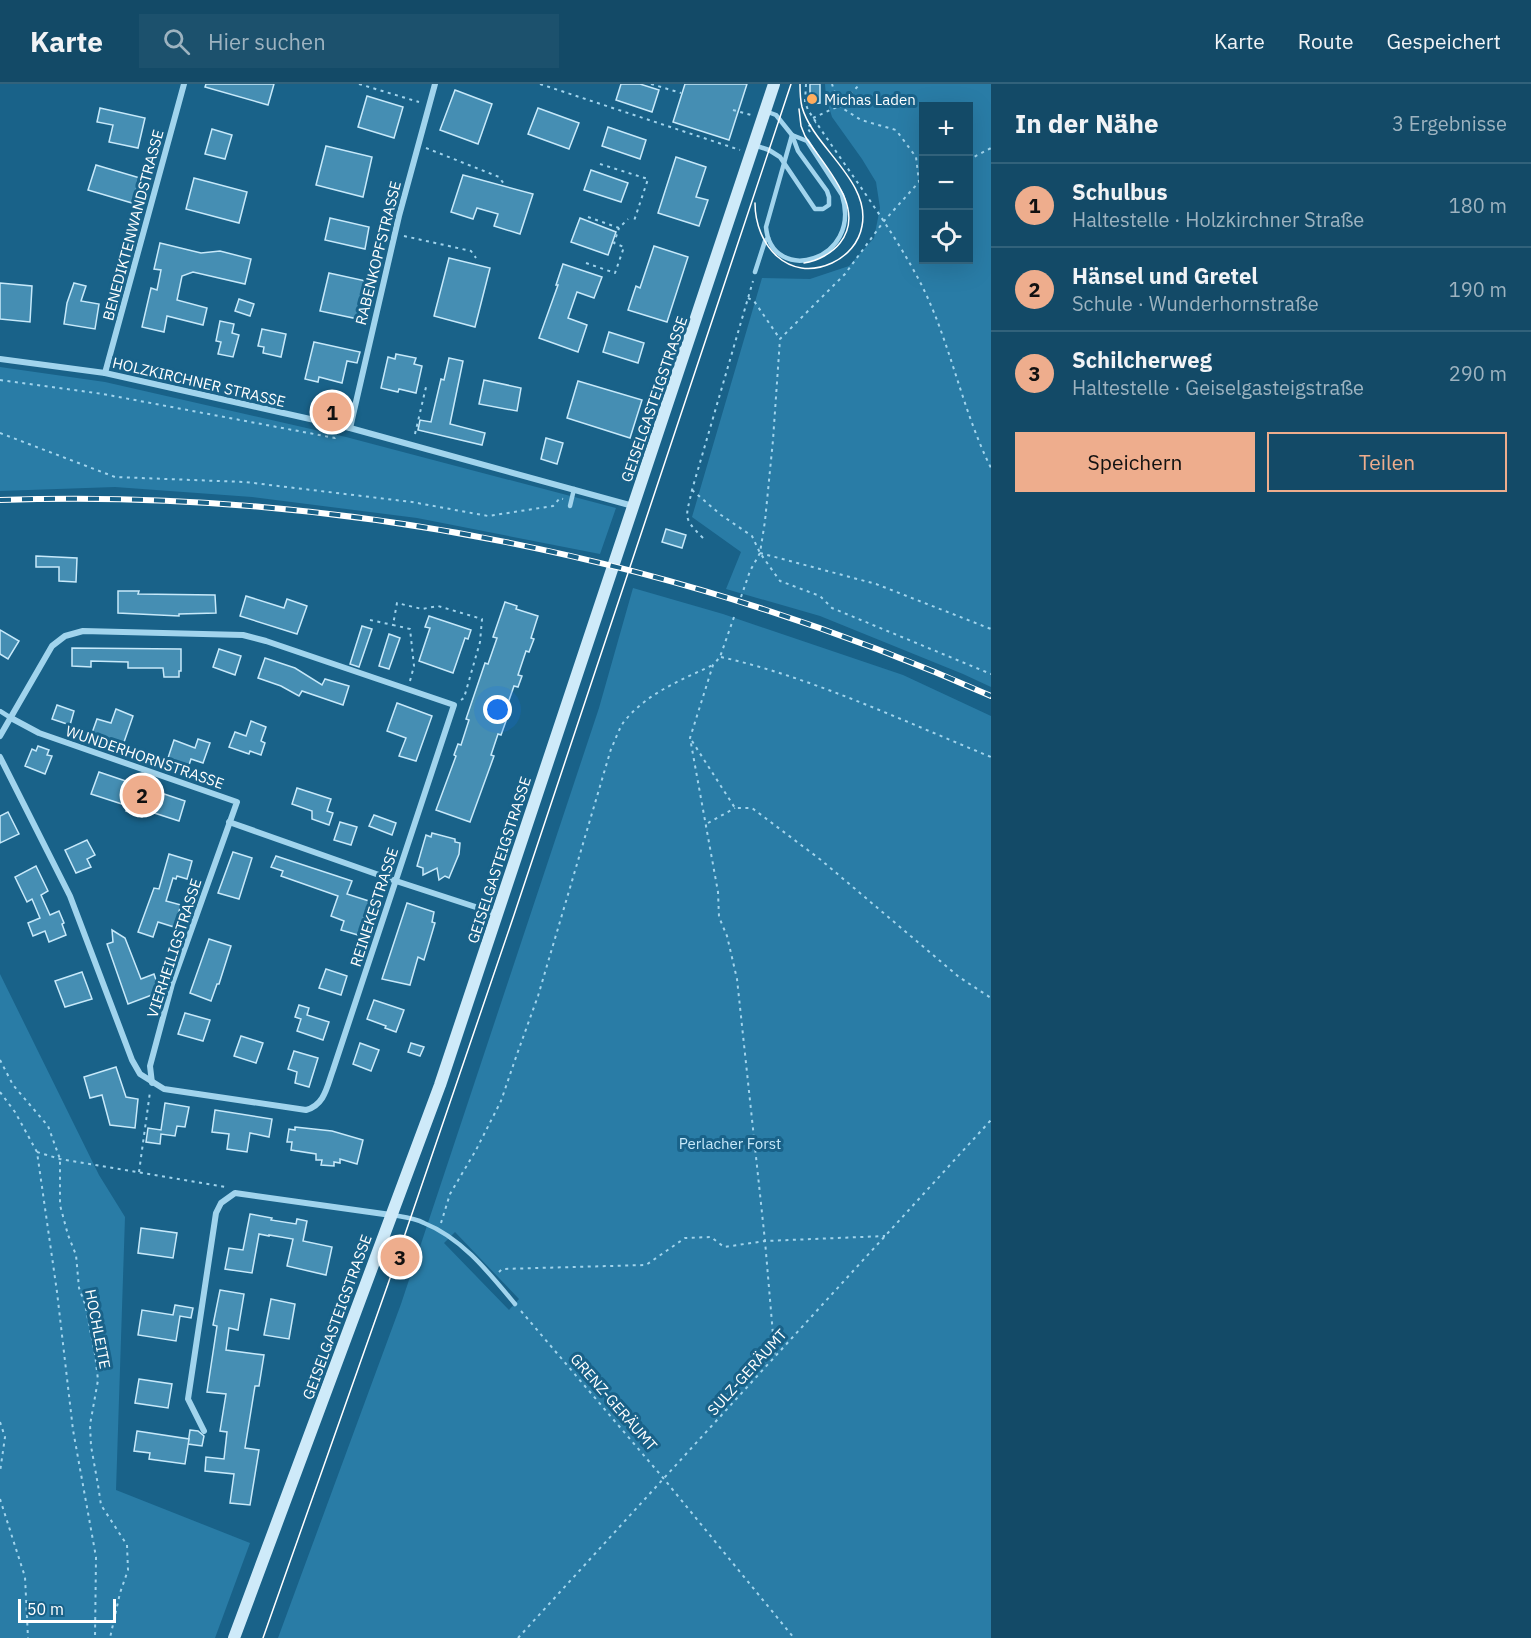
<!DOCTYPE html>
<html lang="de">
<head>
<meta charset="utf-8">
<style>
  body { margin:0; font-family:"IBM Plex Sans",sans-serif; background:#1c516d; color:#f1f3f6 }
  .controls { position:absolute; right:18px; top:18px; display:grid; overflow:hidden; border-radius:0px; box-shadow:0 6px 24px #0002 }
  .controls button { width:54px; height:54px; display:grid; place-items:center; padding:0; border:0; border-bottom:2px solid #32627b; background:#134a67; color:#f1f3f6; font:30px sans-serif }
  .scale { position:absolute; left:18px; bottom:15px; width:98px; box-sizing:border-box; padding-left:6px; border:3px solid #fff; border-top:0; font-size:16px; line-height:21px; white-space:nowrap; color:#fff; -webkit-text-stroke:4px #196289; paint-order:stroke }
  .you { position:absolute; left:498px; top:626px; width:21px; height:21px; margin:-15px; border:4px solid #fff; border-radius:50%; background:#1a73e8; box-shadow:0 0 0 9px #1a73e833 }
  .badge { display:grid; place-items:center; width:39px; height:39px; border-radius:50%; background:#eead8d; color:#111; font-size:20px; font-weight:700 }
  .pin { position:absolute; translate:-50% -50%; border:3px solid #fff; box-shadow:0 2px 6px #0006 }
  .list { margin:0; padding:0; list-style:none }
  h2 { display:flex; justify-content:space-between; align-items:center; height:78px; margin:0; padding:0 24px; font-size:26px }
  h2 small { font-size:20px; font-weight:400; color:#9db3c0 }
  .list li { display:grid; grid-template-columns:39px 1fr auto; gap:18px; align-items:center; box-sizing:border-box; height:84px; padding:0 24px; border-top:2px solid #32627b }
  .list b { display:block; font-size:22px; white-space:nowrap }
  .list p { margin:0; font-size:20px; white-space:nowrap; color:#9db3c0 }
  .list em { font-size:20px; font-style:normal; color:#9db3c0 }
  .actions { display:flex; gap:12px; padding:18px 24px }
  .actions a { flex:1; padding:14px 0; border:2px solid #eead8d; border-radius:0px; text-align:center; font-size:21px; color:#eead8d }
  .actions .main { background:#eead8d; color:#111 }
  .icon { flex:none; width:33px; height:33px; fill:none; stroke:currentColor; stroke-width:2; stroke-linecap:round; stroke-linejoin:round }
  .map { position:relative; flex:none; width:991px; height:1554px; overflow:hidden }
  header { display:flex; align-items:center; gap:36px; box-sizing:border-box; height:84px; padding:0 30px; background:#134a67; border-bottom:2px solid #32627b }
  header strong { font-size:28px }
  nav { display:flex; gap:33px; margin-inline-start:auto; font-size:21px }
  .search { width:420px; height:54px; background:#1c516d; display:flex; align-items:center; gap:15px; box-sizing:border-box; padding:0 21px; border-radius:0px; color:#9db3c0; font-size:22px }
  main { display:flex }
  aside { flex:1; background:#134a67 }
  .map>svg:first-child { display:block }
  .green { fill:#297ca6; fill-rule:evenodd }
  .building { fill:#458eb3; stroke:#c7e9fa; stroke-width:1.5 }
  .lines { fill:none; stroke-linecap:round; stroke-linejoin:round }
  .path { stroke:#a1d4ed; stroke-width:2; stroke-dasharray:3 4.5; stroke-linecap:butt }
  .service { stroke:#a1d4ed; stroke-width:4.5 }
  .minor { stroke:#a1d4ed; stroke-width:6 }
  .secondary { stroke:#ceeaf9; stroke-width:12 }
  .tram { stroke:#fff; stroke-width:1.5 }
  .rail-casing { stroke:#fff; stroke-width:6 }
  .rail { stroke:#196289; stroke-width:4; stroke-dasharray:11; stroke-linecap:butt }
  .poi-dot { fill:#ffad5e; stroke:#196289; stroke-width:2 }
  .labels { text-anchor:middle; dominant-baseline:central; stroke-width:6; stroke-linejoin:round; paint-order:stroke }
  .poi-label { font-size:15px; fill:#fff; stroke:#196289; text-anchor:start }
  .street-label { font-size:15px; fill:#fff; stroke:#196289 }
  .park-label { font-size:15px; fill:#c7e9fa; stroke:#196289 }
</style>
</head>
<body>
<header>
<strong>Karte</strong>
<div class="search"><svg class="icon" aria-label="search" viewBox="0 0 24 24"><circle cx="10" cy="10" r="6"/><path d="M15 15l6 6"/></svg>Hier suchen</div>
<nav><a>Karte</a><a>Route</a><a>Gespeichert</a></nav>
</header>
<main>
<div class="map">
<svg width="991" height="1554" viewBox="0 0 991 1554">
  <rect width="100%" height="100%" fill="#196289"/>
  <g class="green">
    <path d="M825 0H991V603L963 590 820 532 726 505 741 468 692 433 762 194 810 195 849 182 874 154 880 124 876 98 862 75 832 33 826 13ZM924 22H968V176H924Z"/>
    <path d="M0 283 105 298 346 353 616 424 600 470 417 434 252 413 115 403 0 407Z"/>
    <path d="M633 504 723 530 903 591 991 632V1554H278L401 1220 599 624ZM455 1148 519 1215 509 1226 444 1159Z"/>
    <path d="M0 890 99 1091 125 1133 116 1406 250 1459 215 1554H0Z"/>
  </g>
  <g class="building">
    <path d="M206 0H274L268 21 205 3Z"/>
    <path d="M621 0H640L659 6 652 28 616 16Z"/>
    <path d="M685 0H747L729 56 673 38Z"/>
    <path d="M810 0H820V19L810 20Z"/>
    <path d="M455 6 492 20 478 60 440 46Z"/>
    <path d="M367 12 403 23 394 54 358 43Z"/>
    <path d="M100 24 145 34 138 64 109 58 113 41 97 38Z"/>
    <path d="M538 24 579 39 569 65 528 50Z"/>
    <path d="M608 43 646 56 640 75 602 62Z"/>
    <path d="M212 45 232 51 225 75 205 70Z"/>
    <path d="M326 62 372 73 363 113 316 101Z"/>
    <path d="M676 73 706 83 696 113 708 116 699 142 658 129Z"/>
    <path d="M96 81 140 94 132 119 88 106Z"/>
    <path d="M591 86 628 99 621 118 584 106Z"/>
    <path d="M463 91 533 110 520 150 494 142 498 130 477 124 473 135 451 128Z"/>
    <path d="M194 94 247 108 239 139 186 125Z"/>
    <path d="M330 134 369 143 365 165 325 156Z"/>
    <path d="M580 134 616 148 608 171 571 158Z"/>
    <path d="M160 159 201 169 220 167 251 175 245 200 193 188 182 192 177 216 207 224 203 241 167 232 164 248 142 243 151 204 157 206 161 186 154 185Z"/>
    <path d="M654 162 688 173 667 238 628 226 636 202 640 204Z"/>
    <path d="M449 174 490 184 475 243 434 232Z"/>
    <path d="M563 180 602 193 594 214 577 208 568 234 587 241 578 268 539 254 558 201H556Z"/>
    <path d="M329 189 366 197 358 235 320 227Z"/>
    <path d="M0 199 32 202 30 238 0 235Z"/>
    <path d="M74 199 86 202 81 217 99 220 95 245 64 240 67 219Z"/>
    <path d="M239 215 254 220 250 232 235 227Z"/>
    <path d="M220 237 234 240 232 249 239 251 233 273 218 270 221 258 216 257Z"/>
    <path d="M262 245 286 250 281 273 263 269 264 263 258 262Z"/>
    <path d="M609 248 644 259 638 279 603 268Z"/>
    <path d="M314 258 360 268 357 279 347 277 342 299 319 293 318 298 305 295Z"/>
    <path d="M396 270 416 274 414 280 422 282 416 309 399 305 398 308 381 304 388 273 395 275Z"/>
    <path d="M449 274 463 277 450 340 485 349 482 361 418 346 420 336 431 338 441 295 444 296Z"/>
    <path d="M484 296 521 304 517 327 479 320Z"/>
    <path d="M578 297 642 316 630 354 567 334Z"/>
    <path d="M546 354 563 359 557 380 541 375Z"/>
    <path d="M666 445 686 451 682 464 662 458Z"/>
    <path d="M36 472 77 474 76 498 59 497V483H36Z"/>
    <path d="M118 507H139L138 510 215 511 216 529 179 530V532L118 529Z"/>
    <path d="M246 512 284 524 287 515 307 522 297 550 240 532Z"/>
    <path d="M505 518 517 522 516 525 538 532 531 554 534 555 529 568 526 567 518 591 522 592 518 603 514 602 502 636 506 637 501 651 498 650 491 671 494 672 470 738 436 726 456 672 454 671 458 660 461 661 469 636 466 635 485 579 488 580 497 554 493 553Z"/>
    <path d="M429 532 471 546 468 555 465 554 453 589 419 577 430 544 425 543Z"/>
    <path d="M362 542 372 545 359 583 350 580Z"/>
    <path d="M0 546 19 557 8 575 0 570Z"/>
    <path d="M389 550 400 554 389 585 379 582Z"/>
    <path d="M72 564 181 565V587H179V593H164L163 584H128V578L91 577V583L72 582Z"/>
    <path d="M219 565 241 572 235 591 213 583Z"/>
    <path d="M265 574 295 584 322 601 325 595 349 602 343 621 302 607 299 612 281 602 258 594Z"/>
    <path d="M397 619 432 632 416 677 399 672 406 654 387 647Z"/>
    <path d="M57 621 74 627 70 641 52 635Z"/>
    <path d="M116 625 133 632 123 661 92 649 97 635 111 639Z"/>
    <path d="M251 637 266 643 261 657 265 659 261 671 250 667 249 670 229 663 235 648 246 652Z"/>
    <path d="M198 655 210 659 203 679 191 675 188 684 167 677 174 656 195 664Z"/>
    <path d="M38 662 49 666 47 671 52 672 45 690 25 682 32 665 36 667Z"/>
    <path d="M99 688 185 717 179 737 145 726 142 733 126 727 128 722 91 710Z"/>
    <path d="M297 704 331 715 327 727 333 729 329 741 312 735V727L292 720Z"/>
    <path d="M8 728 19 750 0 759V732Z"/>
    <path d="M374 731 396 739 392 751 369 742Z"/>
    <path d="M340 738 357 743 351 761 334 756Z"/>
    <path d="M432 749 455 755V758L460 759 459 770 449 794 445 792 439 796 437 784 423 791V784L417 782 426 751 431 753Z"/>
    <path d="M87 756 95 771 87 775 91 783 76 789 65 766Z"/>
    <path d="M233 768 252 774 239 815 218 809Z"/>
    <path d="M169 770 192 777 187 795 177 792 176 795 173 794 166 817 181 821 174 843 158 838 153 853 138 848 154 804 159 805Z"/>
    <path d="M276 772 352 797 347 810 369 817 358 851 341 846 344 837 331 832 338 812 281 792 283 787 271 783Z"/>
    <path d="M36 782 48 807 41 811 50 831 59 827 64 839 62 840 66 851 49 858 45 847 33 852 28 839 40 834 32 815 27 818 15 793Z"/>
    <path d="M407 819 434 828 432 838 435 839 424 876 418 873 410 901 382 895Z"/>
    <path d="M112 846 125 854 141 895 154 890 158 902 155 903 157 909 128 920 107 860 113 858Z"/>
    <path d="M209 855 231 862 219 900H217L211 917 190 909Z"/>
    <path d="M326 885 347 892 341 911 319 904Z"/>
    <path d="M82 888 92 915 65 923 55 897Z"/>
    <path d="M374 916 404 926 396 948 385 944 386 942 367 935Z"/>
    <path d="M299 921 309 924 307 931 329 938 323 956 297 947 301 935 295 933Z"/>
    <path d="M185 929 210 936 203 957 178 950Z"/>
    <path d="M241 952 263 959 256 979 234 972Z"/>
    <path d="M360 959 379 966 371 987 353 980Z"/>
    <path d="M411 959 424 963 420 972 408 968Z"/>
    <path d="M294 967 318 974 309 1003 295 999 297 988 288 985Z"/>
    <path d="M116 983 126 1013 138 1015 135 1044 110 1041 102 1011 90 1014 84 993Z"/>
    <path d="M165 1019 189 1023 185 1043 177 1042 175 1052 161 1050 160 1060 146 1058 148 1044 161 1046Z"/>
    <path d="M215 1026 272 1035 269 1053 250 1049 247 1068 227 1065 229 1050 212 1048Z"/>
    <path d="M295 1043 332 1047 363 1056 357 1080 340 1075V1079L334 1078V1082L321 1081 322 1076H316V1070L291 1066 292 1058H287L289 1045 295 1046Z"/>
    <path d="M250 1130 272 1134 271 1136 296 1140 297 1135 307 1137 303 1157 332 1163 326 1191 287 1182 293 1155 269 1151V1152L259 1150 252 1189 225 1185 229 1164 243 1166Z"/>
    <path d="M141 1144 177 1149 173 1174 138 1169Z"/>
    <path d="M220 1206 244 1210 238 1246 229 1244 226 1266 264 1271 259 1302H255L245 1364 259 1366 250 1421 230 1419 234 1390 205 1387 206 1373 224 1375 227 1348 220 1347 226 1310 207 1308 217 1242 213 1241Z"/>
    <path d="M271 1215 295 1220 289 1255 264 1251Z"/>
    <path d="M175 1221 193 1224 191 1234 180 1232 176 1257 138 1251 142 1226 173 1231Z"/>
    <path d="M139 1295 172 1300 168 1324 135 1319Z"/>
    <path d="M190 1346 198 1347 204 1352 202 1362 188 1360Z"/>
    <path d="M137 1347 189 1355 185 1380 149 1375 150 1369 134 1367Z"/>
  </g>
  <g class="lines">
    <g class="path">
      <path d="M359 0 419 18"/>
      <path d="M540 0 740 66"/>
      <path d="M651 0 681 9"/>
      <path d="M806 0 805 18 808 26C845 83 887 136 919 196 950 255 961 324 991 384"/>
      <path d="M733 26 751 31"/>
      <path d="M813 34 839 22 860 0"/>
      <path d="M810 48 807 43 816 38"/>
      <path d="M426 64 499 93 504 100"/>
      <path d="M968 76 991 64"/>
      <path d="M600 80 648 95 634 137"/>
      <path d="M588 133 619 144 628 135"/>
      <path d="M404 152 471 167 476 174"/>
      <path d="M586 179 615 189 624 163 614 159 619 144"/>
      <path d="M748 214 754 217 780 255"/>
      <path d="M0 296 103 310 335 354 339 351"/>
      <path d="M649 312 657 315"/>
      <path d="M0 349 115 393 245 398 412 418 488 432 553 422 560 414 563 415"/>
      <path d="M415 350 426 303"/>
      <path d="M692 406 721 431 752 452 760 469 780 497 820 512 832 524 991 590"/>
      <path d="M703 454C682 433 686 434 692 406L753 197"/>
      <path d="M760 469 876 500 991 545"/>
      <path d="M741 513 750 487 760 469 765 437 773 356 780 255 845 190 884 137 919 98 916 73 896 46 861 36 839 22 832 0"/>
      <path d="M734 533 720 573 713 581 690 654 718 808 719 833 727 852 737 895 765 1157 775 1274"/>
      <path d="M370 536 393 541"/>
      <path d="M721 573C814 594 903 637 991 673"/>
      <path d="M410 597 414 582 410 545 393 541 397 519 422 525 438 522 482 535 480 558 464 614 461 616"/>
      <path d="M692 657 735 724H752L821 776 959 893 991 914"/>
      <path d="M708 739 735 724"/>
      <path d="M0 976 13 1001 48 1042 60 1075V1121L68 1151 76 1171 79 1204 85 1220 95 1270 98 1296 90 1341 91 1362 98 1401 101 1421 127 1461 128 1486 120 1509 110 1554"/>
      <path d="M0 1008 15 1028 37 1068 57 1208 73 1346 96 1473 95 1554"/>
      <path d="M37 1068 60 1075 225 1103"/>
      <path d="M139 1088 150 1008"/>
      <path d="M441 1139 450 1110 476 1066 501 1017 516 973 538 912 611 665C615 657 618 647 623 639 645 610 681 596 713 581"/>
      <path d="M499 1188 502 1185 646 1181 685 1154 711 1153 724 1163 765 1157 885 1152"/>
      <path d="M521 1227 664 1395 794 1554"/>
      <path d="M0 1338 5 1353 0 1388"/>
      <path d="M0 1415 25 1493 28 1554"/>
      <path d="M518 1554 991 1036"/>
    </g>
    <g class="service">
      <path d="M792 51 807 57 842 111C863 178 771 202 766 143Z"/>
      <path d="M754 61 769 66 780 73 815 125H823L829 121V113L827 107 798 67 792 51 776 31 765 27"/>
      <path d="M755 188 765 157 768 154"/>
      <path d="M570 422 574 405"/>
      <path d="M0 627 11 634"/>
      <path d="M392 1131C403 1133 414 1134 424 1139 462 1154 490 1190 515 1220"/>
    </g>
    <g class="minor">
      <path d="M0 275 105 289 350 344 633 422"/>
      <path d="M105 289 184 0"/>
      <path d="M350 344 399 132 435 0"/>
      <path d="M11 634 39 649 237 718 172 900 150 982 152 999"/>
      <path d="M0 652 52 562 65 552 83 547 243 551 266 557 454 621 333 986C327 1002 325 1021 306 1026L164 1005 140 990 132 976 70 812 0 673"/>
      <path d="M229 738 396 797 497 830"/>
      <path d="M204 1347 188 1315 216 1129 221 1119 235 1109 391 1131"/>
    </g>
    <path class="secondary" d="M234 1554 440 1001 774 0"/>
    <g class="tram">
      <path d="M799 25 801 42 805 52C823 81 868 124 840 159 832 169 818 177 804 179"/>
      <path d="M755 119C755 161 788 199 832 179 847 172 859 159 862 142 871 97 813 63 802 23 800 15 800 7 800 0"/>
      <path d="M263 1554 388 1200 514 831 791 0"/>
    </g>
    <g class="rail-casing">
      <path id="rail" d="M0 416C338 404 682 475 991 612"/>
    </g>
    <use href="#rail" class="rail"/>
  </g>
  <circle class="poi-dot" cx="812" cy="15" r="6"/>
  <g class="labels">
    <g class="poi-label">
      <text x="824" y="15">Michas Laden</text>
    </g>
    <g class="street-label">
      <text transform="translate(133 141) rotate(-75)">BENEDIKTENWANDSTRASSE</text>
      <text transform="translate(378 169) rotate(-76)">RABENKOPFSTRASSE</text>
      <text transform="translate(199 298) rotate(13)">HOLZKIRCHNER STRASSE</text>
      <text transform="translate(654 315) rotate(-71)">GEISELGASTEIGSTRASSE</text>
      <text transform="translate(145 673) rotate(19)">WUNDERHORNSTRASSE</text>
      <text transform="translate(499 776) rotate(-72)">GEISELGASTEIGSTRASSE</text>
      <text transform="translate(374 823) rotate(-72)">REINEKESTRASSE</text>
      <text transform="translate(174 864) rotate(-72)">VIERHEILIGSTRASSE</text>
      <text transform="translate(337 1233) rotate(-70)">GEISELGASTEIGSTRASSE</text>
      <text transform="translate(98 1245) rotate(79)">HOCHLEITE</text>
      <text transform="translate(747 1288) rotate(-48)">SULZ-GERÄUMT</text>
      <text transform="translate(614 1318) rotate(49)">GRENZ-GERÄUMT</text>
    </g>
    <g class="park-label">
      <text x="730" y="1059">Perlacher Forst</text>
    </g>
  </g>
</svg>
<div class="controls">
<button>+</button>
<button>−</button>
<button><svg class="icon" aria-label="locate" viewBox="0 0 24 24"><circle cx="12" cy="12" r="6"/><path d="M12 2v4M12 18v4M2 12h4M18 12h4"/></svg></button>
</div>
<div class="scale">50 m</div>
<div class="you"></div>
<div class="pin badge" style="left:332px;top:328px">1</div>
<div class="pin badge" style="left:142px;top:711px">2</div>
<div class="pin badge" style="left:400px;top:1173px">3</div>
</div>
<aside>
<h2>In der Nähe<small>3 Ergebnisse</small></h2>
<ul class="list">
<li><span class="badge">1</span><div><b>Schulbus</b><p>Haltestelle · Holzkirchner Straße</p></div><em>180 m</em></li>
<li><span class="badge">2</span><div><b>Hänsel und Gretel</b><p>Schule · Wunderhornstraße</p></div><em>190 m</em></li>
<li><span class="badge">3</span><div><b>Schilcherweg</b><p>Haltestelle · Geiselgasteigstraße</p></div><em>290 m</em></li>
</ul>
<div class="actions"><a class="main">Speichern</a><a>Teilen</a></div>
</aside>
</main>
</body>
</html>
